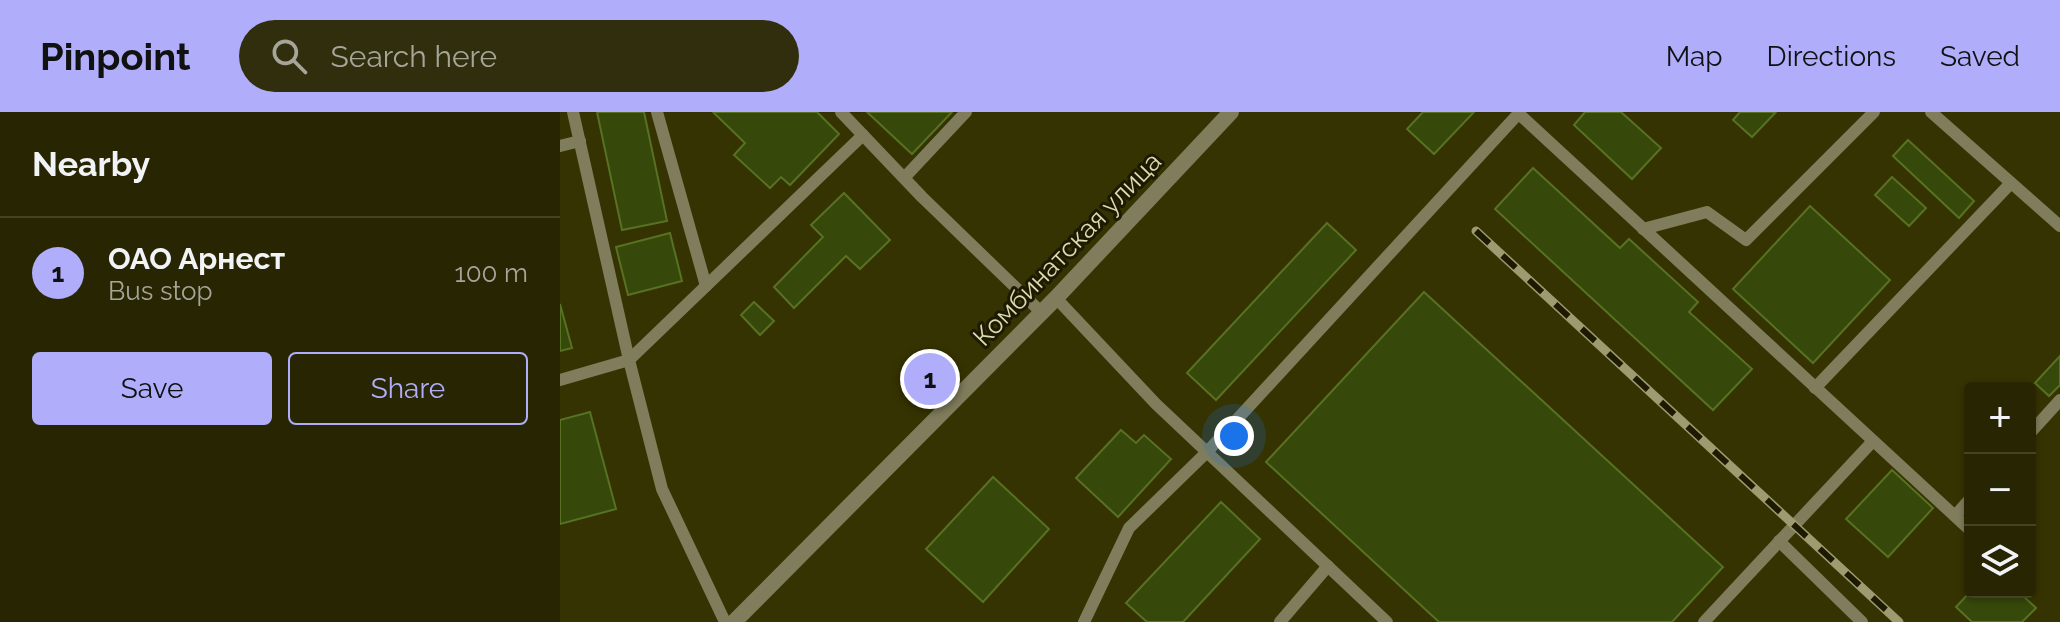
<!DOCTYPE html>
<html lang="en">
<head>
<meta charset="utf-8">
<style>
  body { margin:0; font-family:Raleway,sans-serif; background:#302e0c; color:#f1f3f6 }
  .controls { position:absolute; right:24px; bottom:24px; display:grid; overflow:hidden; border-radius:8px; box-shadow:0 2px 6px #0004 }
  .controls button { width:72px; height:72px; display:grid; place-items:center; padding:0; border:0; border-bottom:2px solid #444324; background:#282602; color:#f1f3f6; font:40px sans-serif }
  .you { position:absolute; left:674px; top:324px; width:28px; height:28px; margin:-20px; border:6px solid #fff; border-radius:50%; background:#1a73e8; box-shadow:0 0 0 12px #1a73e833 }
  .badge { display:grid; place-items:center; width:52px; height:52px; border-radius:50%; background:#b0aefa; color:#111; font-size:26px; font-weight:700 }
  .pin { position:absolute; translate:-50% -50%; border:4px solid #fff; box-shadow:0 2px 8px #0006 }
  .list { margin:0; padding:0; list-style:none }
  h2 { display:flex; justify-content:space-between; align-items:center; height:104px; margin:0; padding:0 32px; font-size:34px }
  h2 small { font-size:26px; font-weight:400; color:#a5a599 }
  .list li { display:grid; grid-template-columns:52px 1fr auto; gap:24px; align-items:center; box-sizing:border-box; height:112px; padding:0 32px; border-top:2px solid #444324 }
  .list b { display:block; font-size:30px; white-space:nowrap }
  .list p { margin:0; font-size:26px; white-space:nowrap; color:#a5a599 }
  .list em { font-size:26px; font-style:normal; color:#a5a599 }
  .actions { display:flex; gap:16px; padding:24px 32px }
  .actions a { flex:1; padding:18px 0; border:2px solid #b0aefa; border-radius:8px; text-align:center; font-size:28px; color:#b0aefa }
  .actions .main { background:#b0aefa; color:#111 }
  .icon { flex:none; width:44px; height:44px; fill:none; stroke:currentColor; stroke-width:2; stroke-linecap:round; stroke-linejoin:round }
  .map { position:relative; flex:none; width:1500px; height:510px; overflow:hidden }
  header { display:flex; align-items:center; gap:48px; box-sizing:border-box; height:112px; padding:0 40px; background:#b0aefa; color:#111 }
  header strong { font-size:38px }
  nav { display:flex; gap:44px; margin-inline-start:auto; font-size:28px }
  .search { width:560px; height:72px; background:#302e0c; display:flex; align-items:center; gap:20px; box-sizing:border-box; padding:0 28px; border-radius:44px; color:#a5a599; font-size:30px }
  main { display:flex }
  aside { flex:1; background:#282602 }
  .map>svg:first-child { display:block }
  .building { fill:#36480a; stroke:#587122; stroke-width:2 }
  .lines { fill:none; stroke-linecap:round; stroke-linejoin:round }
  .lane { stroke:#7f7d5b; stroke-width:12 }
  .street { stroke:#7f7d5b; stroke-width:16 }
  .rail-casing { stroke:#9d9b6f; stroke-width:9 }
  .rail { stroke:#1c1a01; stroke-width:6; stroke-dasharray:18; stroke-linecap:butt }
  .labels { text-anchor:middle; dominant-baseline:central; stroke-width:6; stroke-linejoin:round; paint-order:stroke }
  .street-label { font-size:26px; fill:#dcdab1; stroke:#1c1a01 }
</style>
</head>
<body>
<header>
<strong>Pinpoint</strong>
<div class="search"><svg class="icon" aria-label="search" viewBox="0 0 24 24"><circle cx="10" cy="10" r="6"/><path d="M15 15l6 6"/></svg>Search here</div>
<nav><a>Map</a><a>Directions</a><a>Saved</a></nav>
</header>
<main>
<aside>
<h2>Nearby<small></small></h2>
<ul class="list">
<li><span class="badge">1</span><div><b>ОАО Арнест</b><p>Bus stop</p></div><em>100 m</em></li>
</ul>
<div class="actions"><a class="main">Save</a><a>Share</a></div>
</aside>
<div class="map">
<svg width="1500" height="510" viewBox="0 0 1500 510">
  <rect width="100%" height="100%" fill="#363302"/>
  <g class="building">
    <path d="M37 0H84L107 109 62 118Z"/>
    <path d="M153 0H257L279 22 230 73 221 65 210 76 174 43 185 31Z"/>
    <path d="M307 0H392L352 42Z"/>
    <path d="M863 0H914L874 42 847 17Z"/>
    <path d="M1025 0H1061L1101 36 1072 67 1014 13Z"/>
    <path d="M1180 0H1216L1192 25 1173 8Z"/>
    <path d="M1348 28 1414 89 1399 106 1333 44Z"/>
    <path d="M973 56 1060 136 1069 127 1138 190 1129 200 1192 257 1153 298 935 97Z"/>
    <path d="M1332 65 1366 96 1349 114 1315 83Z"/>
    <path d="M284 81 330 128 300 157 286 144 234 196 214 175 263 125 251 113Z"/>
    <path d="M1250 94 1330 168 1253 251 1173 177Z"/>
    <path d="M767 111 796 138 656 288 627 261Z"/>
    <path d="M110 121 122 169 68 183 56 135Z"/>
    <path d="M864 180 1163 455 1112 510H879L706 350Z"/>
    <path d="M194 190 214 209 200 223 181 203Z"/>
    <path d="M0 192 12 236 0 239Z"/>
    <path d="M1500 244V273L1489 284 1475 271Z"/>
    <path d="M30 300 56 397 0 412V308Z"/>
    <path d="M561 318 576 331 584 323 611 347 558 405 516 366Z"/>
    <path d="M1332 358 1373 396 1328 445 1286 407Z"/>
    <path d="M433 365 489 417 423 490 366 437Z"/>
    <path d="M661 390 700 427 623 510H587L566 491Z"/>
    <path d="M1410 480H1459L1476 496 1462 510H1412L1396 495Z"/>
  </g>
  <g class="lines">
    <g class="lane">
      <path d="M13 0 69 248 102 377 165 510"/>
      <path d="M97 0 146 174"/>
      <path d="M281 0 362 85 481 200"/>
      <path d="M1371 0 1500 114"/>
      <path d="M958 1 1410 418"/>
      <path d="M0 34 20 29"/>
      <path d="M344 66 406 0"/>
      <path d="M1083 117 1147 100 1186 128 1314 0"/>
      <path d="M496 186 596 292 827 510"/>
      <path d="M0 268 69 248 303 23"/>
      <path d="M1255 276 1451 71"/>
      <path d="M1470 321 1500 288"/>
      <path d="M1395 404 1410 387"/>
      <path d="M1219 429 1302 510"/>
      <path d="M524 510 569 416 647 340 960 0"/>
      <path d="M720 510 768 454"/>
      <path d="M1144 510 1313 329"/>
    </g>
    <path class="street" d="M174 510 496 186 671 0"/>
    <g class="rail-casing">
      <path id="rail" d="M916 119 1339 510"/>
    </g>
    <use href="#rail" class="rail"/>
  </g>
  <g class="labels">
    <g class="street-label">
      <text transform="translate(507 137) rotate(-46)">Комбинатская улица</text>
    </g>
  </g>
</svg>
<div class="controls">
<button>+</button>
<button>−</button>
<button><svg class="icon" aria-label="layers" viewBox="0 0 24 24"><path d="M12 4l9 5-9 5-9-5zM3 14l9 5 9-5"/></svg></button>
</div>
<div class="you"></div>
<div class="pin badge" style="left:370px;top:267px">1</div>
</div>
</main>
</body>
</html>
